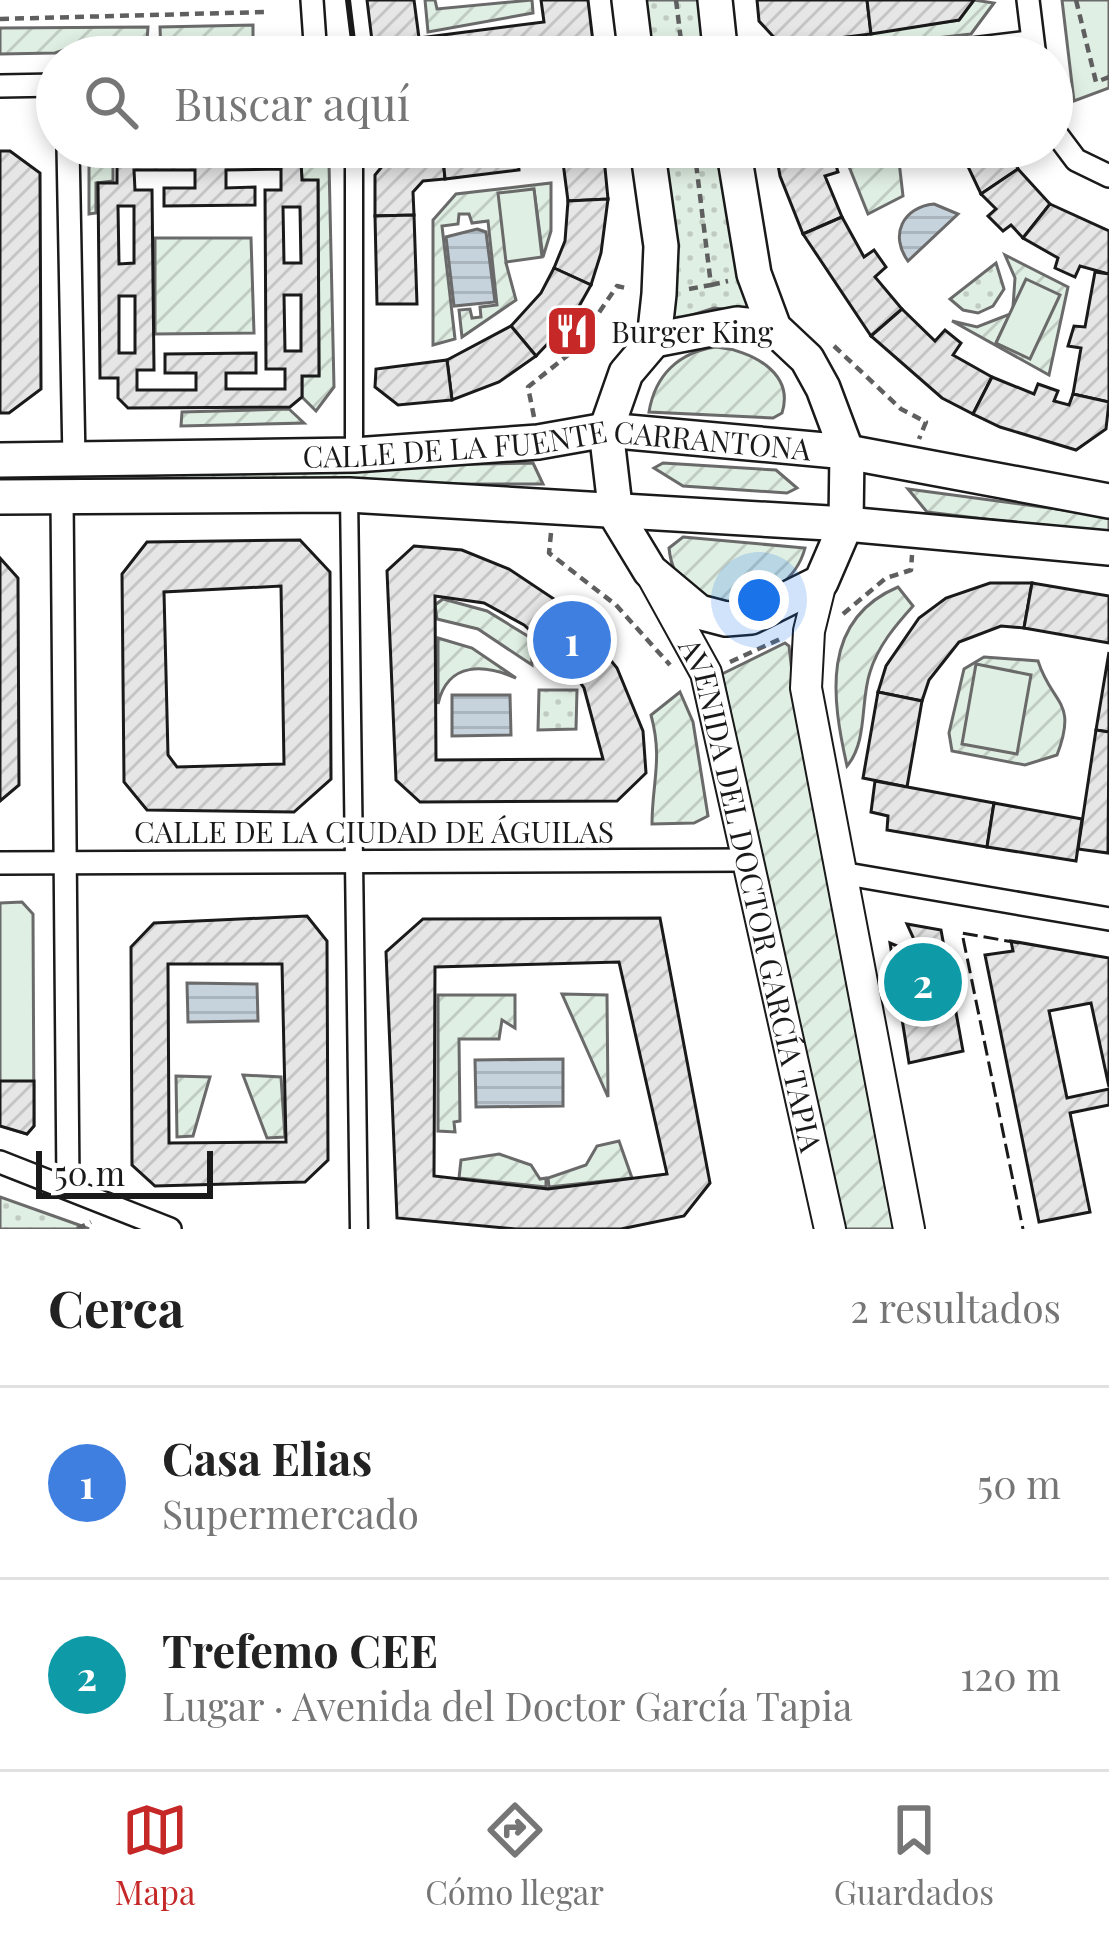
<!DOCTYPE html>
<html lang="es">
<head>
<meta charset="utf-8">
<style>
  body { margin:0; font-family:"Playfair Display",serif; background:#f6f6f6; color:#222 }
  .scale { position:absolute; left:36px; bottom:30px; width:177px; box-sizing:border-box; padding-left:12px; border:6px solid #1a1a1a; border-top:0; font-size:33px; line-height:42px; white-space:nowrap; color:#1a1a1a; -webkit-text-stroke:9px #fff; paint-order:stroke }
  .you { position:absolute; left:759px; top:600px; width:42px; height:42px; margin:-30px; border:9px solid #fff; border-radius:50%; background:#1a73e8; box-shadow:0 0 0 18px #1a73e833 }
  .badge { display:grid; place-items:center; width:78px; height:78px; border-radius:50%; background:#c62828; color:#fff; font-size:39px; font-weight:700 }
  .pin { position:absolute; translate:-50% -50%; border:6px solid #fff; box-shadow:0 3px 12px #0006 }
  .list { margin:0; padding:0; list-style:none }
  h2 { display:flex; justify-content:space-between; align-items:center; height:156px; margin:0; padding:0 48px; font-size:51px }
  h2 small { font-size:39px; font-weight:400; color:#767676 }
  .list li { display:grid; grid-template-columns:78px 1fr auto; gap:36px; align-items:center; box-sizing:border-box; height:192px; padding:0 48px; border-top:3px solid #e0e0e0 }
  .list b { display:block; font-size:45px; white-space:nowrap }
  .list p { margin:0; font-size:39px; white-space:nowrap; color:#767676 }
  .list em { font-size:39px; font-style:normal; color:#767676 }
  .icon { flex:none; width:66px; height:66px; fill:none; stroke:currentColor; stroke-width:2; stroke-linecap:round; stroke-linejoin:round }
  .map { position:relative; flex:none; width:1109px; height:1229px; overflow:hidden }
  .search { position:absolute; background:#fff; box-shadow:0 6px 18px #0003; left:36px; right:36px; top:36px; height:132px; display:flex; align-items:center; gap:30px; box-sizing:border-box; padding:0 42px; border-radius:66px; color:#767676; font-size:45px }
  .sheet { height:540px; background:#fff }
  nav { display:flex; justify-content:space-around; align-items:center; box-sizing:border-box; height:168px; border-top:3px solid #e0e0e0; background:#fff; font-size:33px; color:#767676 }
  nav a { display:grid; justify-items:center; gap:6px }
  nav .on { color:#c62828 }
  .map>svg:first-child { display:block }
  .park { fill:url(#park-dots); stroke:#6a6a6a; stroke-width:3 }
  .garden { fill:url(#garden-furrows); stroke:#6a6a6a; stroke-width:3 }
  .pitch { fill:#e0efe3; stroke:#6a6a6a; stroke-width:3 }
  .water { fill:url(#water-rules); stroke:#6a6a6a; stroke-width:3 }
  .building { fill:url(#building-hatch); stroke:#1a1a1a; stroke-width:3; fill-rule:evenodd }
  .lines { fill:none; stroke-linecap:round; stroke-linejoin:round }
  .pedestrian-casing { stroke:#1a1a1a; stroke-width:21 }
  .minor-casing { stroke:#1a1a1a; stroke-width:26 }
  .secondary-casing { stroke:#1a1a1a; stroke-width:34 }
  .primary-casing { stroke:#1a1a1a; stroke-width:38 }
  .path { stroke:#5f5f5f; stroke-width:4.5; stroke-dasharray:9 6; stroke-linecap:butt }
  .pedestrian { stroke:#fff; stroke-width:16 }
  .minor { stroke:#fff; stroke-width:21 }
  .secondary { stroke:#fff; stroke-width:30 }
  .primary { stroke:#fff; stroke-width:33 }
  .fence { stroke:#1a1a1a; stroke-width:3; stroke-dasharray:15 6; stroke-linecap:butt }
  .wall { stroke:#1a1a1a; stroke-width:6 }
  .labels { text-anchor:middle; dominant-baseline:central; stroke-width:9; stroke-linejoin:round; paint-order:stroke }
  .poi-label { font-size:30px; fill:#1a1a1a; stroke:#fff; text-anchor:start }
  .street-label { font-size:30px; fill:#1a1a1a; stroke:#fff }
</style>
</head>
<body>
<div class="map">
<svg width="1109" height="1229" viewBox="0 0 1109 1229">
  <defs>
    <pattern id="park-dots" width="8" height="8" patternUnits="userSpaceOnUse" patternTransform="scale(3)"><rect width="8" height="8" fill="#e0efe3"/><path d="M2 2h.1M6 6h.1" fill="none" stroke="#c0ccc2" stroke-width="1.8" stroke-linecap="round"/></pattern>
    <pattern id="garden-furrows" width="10" height="10" patternUnits="userSpaceOnUse" patternTransform="scale(3)"><rect width="10" height="10" fill="#e0efe3"/><path d="M-1 1l2-2M0 10L10 0M9 11l2-2" fill="none" stroke="#c0ccc2"/></pattern>
    <pattern id="water-rules" width="6" height="5" patternUnits="userSpaceOnUse" patternTransform="scale(3)"><rect width="6" height="5" fill="#c6d2dc"/><path d="M0 2.5h6" fill="none" stroke="#aab4bc"/></pattern>
    <pattern id="building-hatch" width="6" height="6" patternUnits="userSpaceOnUse" patternTransform="scale(3)"><rect width="6" height="6" fill="#e6e6e6"/><path d="M-1 1l2-2M0 6l6-6M5 7l2-2" fill="none" stroke="#c5c5c5"/></pattern>
  </defs>
  <rect width="100%" height="100%" fill="#fff"/>
  <g class="park">
    <path d="M642 0H704L710 57H649Z"/>
    <path d="M659 147H721L751 312 714 308 667 323Z"/>
    <path d="M996 263 1004 289 993 306 978 313 963 310 950 299Z"/>
    <path d="M539 690H577L576 729 538 730Z"/>
    <path d="M0 1197 79 1225 89 1229H0Z"/>
  </g>
  <g class="garden">
    <path d="M425 0H435L437 9 532 0 533 13 428 32Z"/>
    <path d="M974 0 994 3 971 34 806 53 805 42 959 20Z"/>
    <path d="M253 25V52L161 53 160 27Z"/>
    <path d="M148 27 146 53 103 49 82 54 76 46 55 53 0 54V28Z"/>
    <path d="M107 147H313L329 163 334 387 316 411 302 397V376L319 375 318 181 302 180 301 162 287 150 125 152 113 164V181L96 183V213L89 214V162Z"/>
    <path d="M898 153 903 196 868 214 846 159Z"/>
    <path d="M551 183V231L543 257 534 190 506 263 516 300 462 337 459 310 470 309 472 318 481 317 480 307 497 305 488 221 472 223 469 214H459L458 224 442 226 455 339 433 345V220L456 194Z"/>
    <path d="M155 238H251L254 333 155 334Z"/>
    <path d="M1005 255 1068 287 1049 375 952 321 977 327 1010 314 996 343 1027 280 1013 307 1015 278Z"/>
    <path d="M716 347C750 350 795 372 782 413L773 418 649 412C655 375 679 352 716 347Z"/>
    <path d="M289 409 304 423 181 426 182 412Z"/>
    <path d="M533 463 543 484 0 485V472Z"/>
    <path d="M663 463 776 470 797 488 787 493 683 486 654 468Z"/>
    <path d="M908 489 1109 516V534L927 512Z"/>
    <path d="M683 537 805 548C788 614 676 626 669 548Z"/>
    <path d="M898 587 913 606C895 626 878 646 870 672 860 702 868 741 847 766 832 699 820 620 898 587Z"/>
    <path d="M443 599 487 611 531 638 532 665 478 629 437 619 435 605Z"/>
    <path d="M438 638 472 648 516 678C486 665 448 660 438 704Z"/>
    <path d="M785 643 789 646 798 724 901 1229H839L722 674Z"/>
    <path d="M984 657 1038 661C1052 705 1078 700 1057 755L1025 765 952 751 949 733 964 669Z"/>
    <path d="M680 692 693 722 708 816 694 823 652 824C652 783 663 759 651 715Z"/>
    <path d="M562 994 607 995 608 1097Z"/>
    <path d="M438 995H515V1028L502 1020 499 1039H459L460 1121 454 1122 455 1132 438 1131Z"/>
    <path d="M243 1075 281 1077 285 1137 267 1138Z"/>
    <path d="M176 1076 210 1077 193 1136 177 1137Z"/>
    <path d="M619 1141 632 1178 549 1187 548 1178 586 1165 597 1146Z"/>
    <path d="M499 1154 531 1165 540 1179 546 1178V1187L459 1178 461 1160Z"/>
  </g>
  <g class="pitch">
    <path d="M1062 0H1109V88L1074 101Z"/>
    <path d="M534 189 542 257 506 262 498 193Z"/>
    <path d="M1026 279 1060 295 1030 359 996 343Z"/>
    <path d="M976 664 1031 675 1017 754 962 744Z"/>
    <path d="M22 902 33 914 34 1126 27 1134 0 1126V903Z"/>
  </g>
  <g class="water">
    <path d="M934 204 958 214 908 261C889 235 903 207 934 204Z"/>
    <path d="M477 229 486 232 495 302 454 306 446 237Z"/>
    <path d="M452 695H510L511 735 452 736Z"/>
    <path d="M187 983 257 984 258 1021 188 1022Z"/>
    <path d="M563 1059V1106L476 1107 475 1060Z"/>
  </g>
  <g class="building">
    <path d="M367 0H414L419 38 544 22 541 0H588L593 42 582 57H374Z"/>
    <path d="M757 0H867L871 34 781 45 759 21Z"/>
    <path d="M867 0H974L959 20 871 34Z"/>
    <path d="M398 147H442L445 179 423 181 413 192 414 215 375 216V175Z"/>
    <path d="M442 147H517L519 170 445 179Z"/>
    <path d="M561 147H603L608 199 568 201Z"/>
    <path d="M775 147H818L821 155 832 152 838 172 825 176 842 217 803 234 780 176Z"/>
    <path d="M947 147H1008L1018 169 981 194 964 158 952 162Z"/>
    <path d="M0 151H10L40 173 41 389 9 413H0Z"/>
    <path d="M290 152 301 162 302 180H318L319 376H302V397L290 407 128 408 118 398V378H100L98 183H117V163L129 154ZM281 169V190H265L266 369H285V389H226V373H256V353L165 354V373H196V390H137V370H154L152 190H135L134 170H195V188H164V206L255 205V187L226 188V170ZM118 206H134V263L119 264ZM283 207H300L301 263H284ZM284 295H301V351H285ZM119 296H135V353H119Z"/>
    <path d="M1018 169 1050 204 1023 238 1011 225 1003 231 988 216 996 209 981 194Z"/>
    <path d="M608 199 601 253 591 285 554 268 565 241 568 201Z"/>
    <path d="M1050 204 1109 231V274L1080 266 1075 277 1055 268 1058 258 1023 238Z"/>
    <path d="M414 215 417 304H377L375 216Z"/>
    <path d="M842 217 864 257 874 250 886 267 875 277 902 309 871 336 803 234Z"/>
    <path d="M554 268 591 285 573 317 536 356 511 326 541 293Z"/>
    <path d="M1095 272 1109 274V402L1073 394 1081 348 1068 346 1074 326 1085 327Z"/>
    <path d="M902 309 935 341 945 330 961 343 953 355 992 377 973 414 942 398 871 336Z"/>
    <path d="M511 326 536 356 499 382 452 400 447 360Z"/>
    <path d="M447 360 452 400 398 405 375 387 376 369Z"/>
    <path d="M992 377 1034 394 1038 384 1058 391 1054 401 1069 405 1073 394 1109 402 1106 429 1076 450 1000 427 973 414Z"/>
    <path d="M300 540 330 572 331 779 294 812 147 810 124 782 122 574 147 542ZM281 586 284 764 177 767 168 755 164 592Z"/>
    <path d="M414 546 462 550 509 569 569 609 617 668 643 731 646 773 617 801 420 802 396 780 387 571ZM435 596 484 603 524 625 568 665 584 688 603 759 436 760Z"/>
    <path d="M0 558 18 578 19 785 0 801Z"/>
    <path d="M990 583H1032L1024 628 1001 626 959 642 929 680 922 701 878 692 886 666 919 618 946 598Z"/>
    <path d="M1032 583 1109 596V643L1024 628Z"/>
    <path d="M1109 652V732L1096 730Z"/>
    <path d="M878 692 922 701 907 787 863 778Z"/>
    <path d="M1096 730 1109 732 1108 853 1078 849Z"/>
    <path d="M875 781 994 803 987 847 887 830 888 816 871 812Z"/>
    <path d="M994 803 1082 819 1076 861 987 847Z"/>
    <path d="M307 916 327 941 328 1160 305 1182 155 1186 132 1165 131 947 154 923ZM168 964H282L286 1142 169 1143Z"/>
    <path d="M660 918 710 1183 684 1216 621 1229H516L397 1218 386 952 423 919ZM619 962 667 1174 548 1189 434 1176 435 967Z"/>
    <path d="M907 924 941 930 963 1051 909 1063 890 943 909 951 918 948Z"/>
    <path d="M1011 941 1109 958V1087L1091 1003 1049 1011 1067 1098 1109 1089V1105L1070 1113 1090 1212 1039 1222 985 955 1013 951Z"/>
    <path d="M0 1081H34V1126L27 1134 0 1126Z"/>
  </g>
  <g class="lines">
    <g class="pedestrian-casing">
      <g id="pedestrian">
        <path d="M885 57 1033 39"/>
        <path d="M354 147V455"/>
        <path d="M349 495 359 1229"/>
      </g>
    </g>
    <g class="minor-casing">
      <g id="minor">
        <path d="M312 0 316 57"/>
        <path d="M1028 0 1035 57"/>
        <path d="M0 86 57 85"/>
        <path d="M1052 128 1076 160 1109 176"/>
        <path d="M68 147 74 460"/>
        <path d="M62 497 68 1185"/>
        <path d="M0 863 749 860"/>
        <path d="M841 873 1109 919"/>
        <path d="M0 1162 170 1229"/>
      </g>
    </g>
    <g class="secondary-casing">
      <g id="secondary">
        <path id="s1" d="M653 577 706 673 830 1229"/>
        <path d="M821 582 809 631 806 688 909 1229"/>
      </g>
    </g>
    <g class="primary-casing">
      <g id="primary">
        <path d="M629 0 636 57"/>
        <path d="M715 0 721 57"/>
        <path d="M647 147 661 246 659 294 654 340 626 373 606 430 616 515 650 571 699 612 726 619 751 617 821 582 846 524 847 452 823 388 807 359 774 328 754 274 733 147"/>
        <path d="M654 340 737 324 774 328"/>
        <path id="s2" d="M0 460 354 455 538 442 606 430 847 452 1109 501"/>
        <path d="M0 497 349 495 846 524 1109 548"/>
      </g>
    </g>
    <g class="path">
      <path d="M676 0 683 57"/>
      <path d="M1076 0 1096 82 1109 77"/>
      <path d="M0 19 264 12"/>
      <path d="M711 285 728 281"/>
      <path d="M689 289 711 285 694 147"/>
      <path d="M834 346 901 409 926 422 919 439"/>
      <path d="M534 417 528 387 573 351 617 286 630 289"/>
      <path d="M551 533 549 553 616 605 670 665"/>
      <path d="M843 614 886 578 911 570 912 555"/>
      <path d="M730 662 780 639"/>
      <path d="M77 1229 91 1222"/>
    </g>
    <use href="#pedestrian" class="pedestrian"/>
    <use href="#minor" class="minor"/>
    <use href="#secondary" class="secondary"/>
    <use href="#primary" class="primary"/>
    <path class="fence" d="M1019 943 962 933 1023 1229"/>
    <path class="wall" d="M348 0 355 57"/>
  </g>
  <defs>
    <g id="restaurant-square" transform="scale(2.7)"><rect x="-9" y="-9" width="18" height="18" rx="4" fill="#c62828" stroke="#fff"/><path d="M-5-6h1v4h1v-4h1v4h1v-4h1v5L-1.5 .5V6h-2V.5L-5-1ZM5-6V6H3V1.5H1.5Q1.5-4 5-6Z" fill="#fff"/></g>
  </defs>
  <g fill-rule="evenodd">
    <use href="#restaurant-square" x="572" y="331"/>
  </g>
  <g class="labels">
    <g class="poi-label">
      <text x="611" y="331">Burger King</text>
    </g>
    <g class="street-label">
      <text stroke="none"><textPath href="#s2" startOffset="558">CALLE DE LA FUENTE CARRANTONA</textPath></text>
      <text x="374" y="831">CALLE DE LA CIUDAD DE ÁGUILAS</text>
      <text stroke="none"><textPath href="#s1" startOffset="336">AVENIDA DEL DOCTOR GARCÍA TAPIA</textPath></text>
    </g>
  </g>
</svg>
<div class="scale">50 m</div>
<div class="you"></div>
<div class="pin badge" style="left:572px;top:640px;background:#3f7fe0">1</div>
<div class="pin badge" style="left:923px;top:982px;background:#0f9aa8">2</div>
<div class="search"><svg class="icon" aria-label="search" viewBox="0 0 24 24"><circle cx="10" cy="10" r="6"/><path d="M15 15l6 6"/></svg>Buscar aquí</div>
</div>
<section class="sheet">
<h2>Cerca<small>2 resultados</small></h2>
<ul class="list">
<li><span class="badge" style="background:#3f7fe0">1</span><div><b>Casa Elias</b><p>Supermercado</p></div><em>50 m</em></li>
<li><span class="badge" style="background:#0f9aa8">2</span><div><b>Trefemo CEE</b><p>Lugar · Avenida del Doctor García Tapia</p></div><em>120 m</em></li>
</ul>
</section>
<nav>
<a class="on"><svg class="icon" aria-label="map" viewBox="0 0 24 24"><path d="M3 6l6-2 6 2 6-2v14l-6 2-6-2-6 2zM9 4v14M15 6v14"/></svg>Mapa</a>
<a><svg class="icon" aria-label="directions" viewBox="0 0 24 24"><path d="M12 3l9 9-9 9-9-9zM9 14v-3h6M13 9l2 2-2 2"/></svg>Cómo llegar</a>
<a><svg class="icon" aria-label="saved" viewBox="0 0 24 24"><path d="M7 4h10v16l-5-4-5 4z"/></svg>Guardados</a>
</nav>
</body>
</html>
